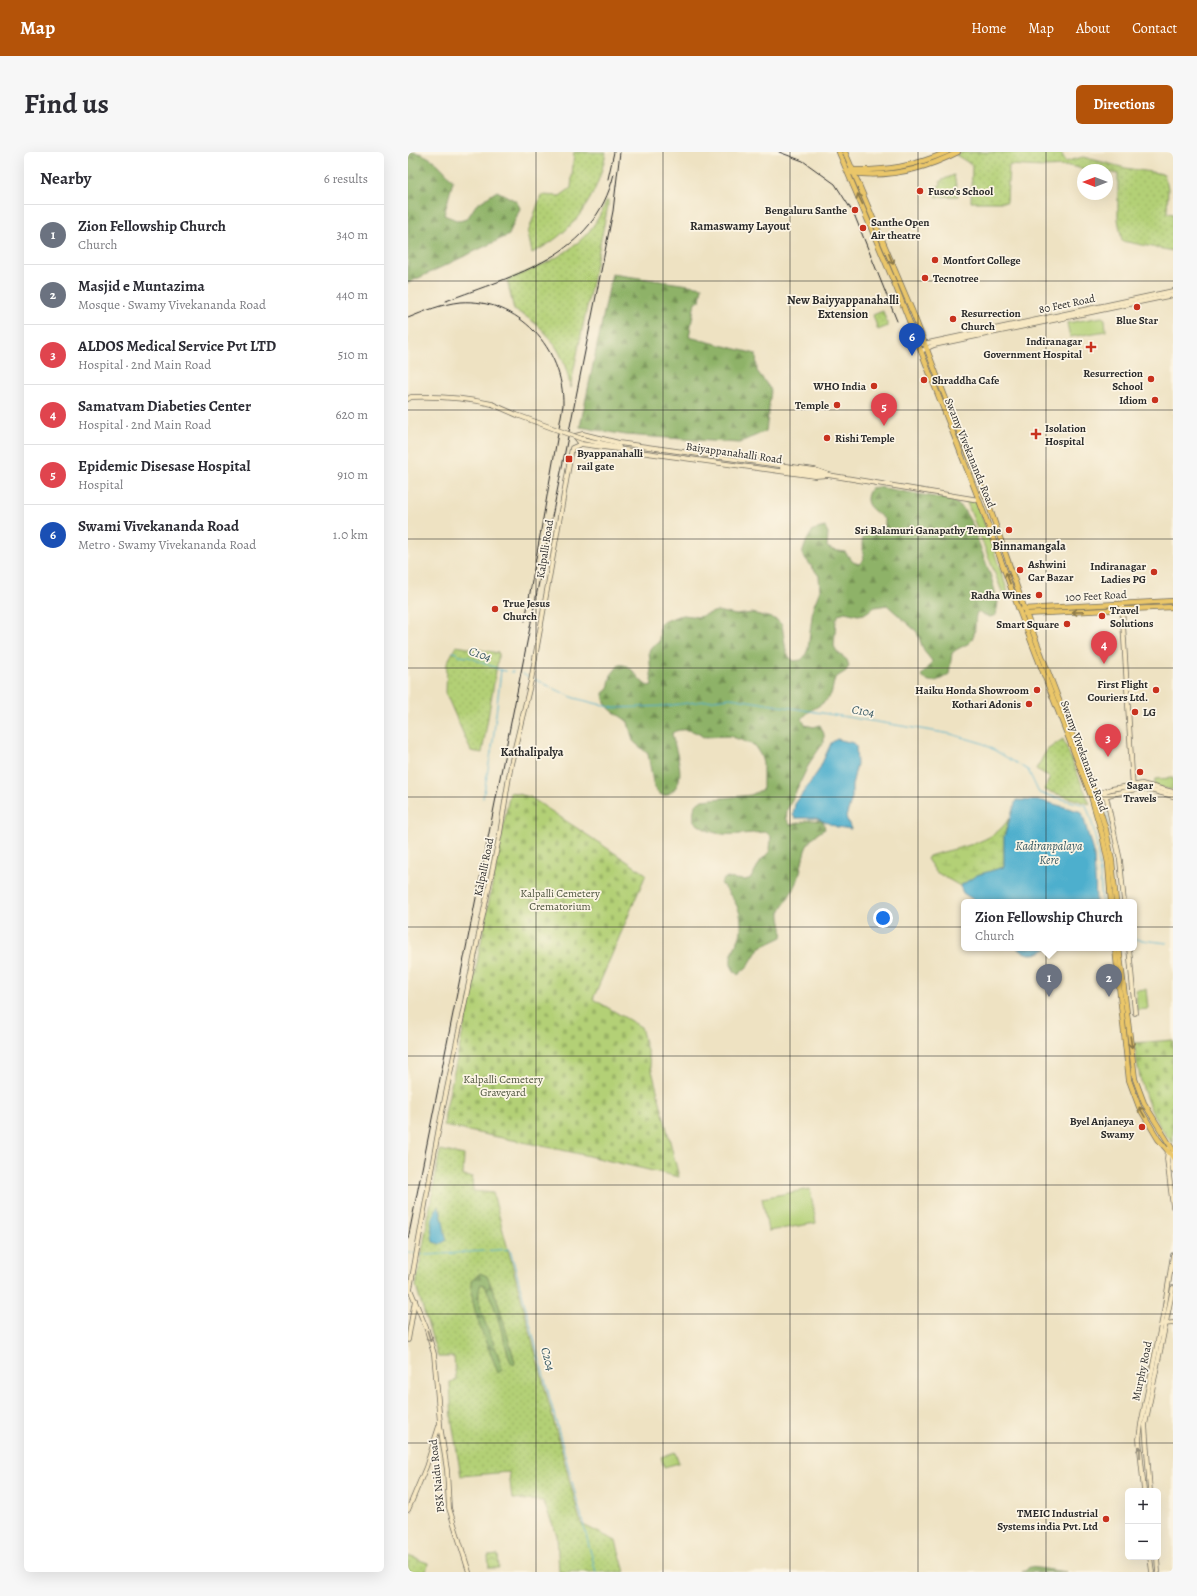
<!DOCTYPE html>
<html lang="en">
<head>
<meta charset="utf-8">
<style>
  body { margin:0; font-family:Alegreya,serif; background:#f7f7f7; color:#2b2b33 }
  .controls { position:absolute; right:12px; bottom:12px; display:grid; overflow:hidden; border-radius:6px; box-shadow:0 4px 16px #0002 }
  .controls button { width:36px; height:36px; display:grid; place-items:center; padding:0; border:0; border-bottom:1px solid #e1e1e2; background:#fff; color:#2b2b33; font:20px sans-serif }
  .compass { position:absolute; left:669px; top:12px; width:36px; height:36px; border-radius:50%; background:#fff; box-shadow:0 4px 16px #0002; rotate:270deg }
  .you { position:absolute; left:475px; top:766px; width:14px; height:14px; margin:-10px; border:3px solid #fff; border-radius:50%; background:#1a73e8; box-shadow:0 0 0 6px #1a73e833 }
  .badge { display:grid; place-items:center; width:26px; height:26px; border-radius:50%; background:#b45309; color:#fff; font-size:13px; font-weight:700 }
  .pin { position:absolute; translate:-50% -33px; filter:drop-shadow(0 1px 2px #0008) }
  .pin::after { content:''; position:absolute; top:21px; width:14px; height:12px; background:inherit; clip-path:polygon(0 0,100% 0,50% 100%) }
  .popup { position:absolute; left:553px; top:747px; width:176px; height:52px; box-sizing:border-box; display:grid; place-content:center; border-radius:6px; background:#fff; filter:drop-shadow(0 1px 3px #0005); font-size:13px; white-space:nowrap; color:#7c7c81 }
  .popup b { font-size:15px; color:#2b2b33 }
  .popup::after { content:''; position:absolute; left:50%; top:100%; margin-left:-8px; border:8px solid transparent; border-top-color:#fff }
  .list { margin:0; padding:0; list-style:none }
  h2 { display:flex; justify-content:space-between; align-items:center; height:52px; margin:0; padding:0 16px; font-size:17px }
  h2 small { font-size:13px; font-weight:400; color:#7c7c81 }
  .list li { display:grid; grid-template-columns:26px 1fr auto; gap:12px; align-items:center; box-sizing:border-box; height:60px; padding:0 16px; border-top:1px solid #e1e1e2 }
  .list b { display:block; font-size:15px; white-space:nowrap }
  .list p { margin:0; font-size:13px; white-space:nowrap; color:#7c7c81 }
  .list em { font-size:13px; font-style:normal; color:#7c7c81 }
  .map { position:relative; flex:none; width:765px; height:1420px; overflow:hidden; border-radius:6px }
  header { display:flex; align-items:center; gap:24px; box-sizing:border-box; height:56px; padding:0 20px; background:#b45309; color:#fff }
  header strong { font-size:19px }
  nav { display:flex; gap:22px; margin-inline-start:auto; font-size:14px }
  .intro { display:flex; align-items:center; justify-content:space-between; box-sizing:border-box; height:96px; padding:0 24px }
  h1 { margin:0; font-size:28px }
  .button { padding:10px 18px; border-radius:6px; background:#b45309; color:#fff; font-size:14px; font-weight:700 }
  main { display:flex; gap:24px; padding:0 24px }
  aside { flex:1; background:#fff; border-radius:6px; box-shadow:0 4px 16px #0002 }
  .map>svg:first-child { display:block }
  .grass { fill:url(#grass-dots); stroke:#6f7e50 }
  .forest { fill:url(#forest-firs); stroke:#5c6e49 }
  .wetland { fill:url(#wetland-marsh); stroke:#6f7e50 }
  .cemetery { fill:url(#cemetery-stones); stroke:#6f7e50 }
  .park { fill:url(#park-crowns); stroke:#6f7e50 }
  .garden { fill:#b3d076; stroke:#6f7e50 }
  .water { fill:#4eafcd; stroke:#3c6d7c }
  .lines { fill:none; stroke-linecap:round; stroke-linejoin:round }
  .stream { stroke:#4eafcd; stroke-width:1 }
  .secondary-casing { stroke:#6f6b60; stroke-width:5.5 }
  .primary-casing { stroke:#6f6b60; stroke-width:6 }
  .secondary { stroke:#f7e8c3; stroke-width:4 }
  .primary { stroke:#eac669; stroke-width:4.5 }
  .rail { stroke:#2b2b2b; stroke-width:1 }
  .secondary-bridge-casing { stroke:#6f6b60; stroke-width:5.5; stroke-linecap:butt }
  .secondary-bridge { stroke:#f7e8c3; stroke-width:4 }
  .oneway { stroke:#8a784a }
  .oneway2 { stroke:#918a77 }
  .grid { fill:none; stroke:#2b2b2b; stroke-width:1; stroke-opacity:0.55 }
  .poi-dot { fill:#c8321e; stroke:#fcf5e5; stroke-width:1.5 }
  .labels { text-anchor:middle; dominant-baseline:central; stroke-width:3.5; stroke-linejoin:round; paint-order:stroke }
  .poi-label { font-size:11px; font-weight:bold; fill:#2b2b2b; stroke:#fcf5e5; text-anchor:end }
  .street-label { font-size:11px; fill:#2b2b2b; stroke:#fcf5e5 }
  .park-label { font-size:11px; fill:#4d543e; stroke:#fcf5e5 }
  .neighbourhood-label { font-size:12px; font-weight:bold; fill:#2b2b2b; stroke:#fcf5e5 }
  .water-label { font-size:12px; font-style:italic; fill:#375964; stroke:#fcf5e5 }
</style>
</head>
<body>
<header>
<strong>Map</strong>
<nav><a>Home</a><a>Map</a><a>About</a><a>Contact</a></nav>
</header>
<div class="intro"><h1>Find us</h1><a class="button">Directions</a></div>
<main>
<aside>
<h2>Nearby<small>6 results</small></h2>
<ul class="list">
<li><span class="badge" style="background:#6b7280">1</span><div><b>Zion Fellowship Church</b><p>Church</p></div><em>340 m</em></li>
<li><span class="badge" style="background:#6b7280">2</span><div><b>Masjid e Muntazima</b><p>Mosque · Swamy Vivekananda Road</p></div><em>440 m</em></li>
<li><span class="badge" style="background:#e0444e">3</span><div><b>ALDOS Medical Service Pvt LTD</b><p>Hospital · 2nd Main Road</p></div><em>510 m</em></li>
<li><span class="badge" style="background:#e0444e">4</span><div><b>Samatvam Diabeties Center</b><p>Hospital · 2nd Main Road</p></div><em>620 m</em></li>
<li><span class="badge" style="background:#e0444e">5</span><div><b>Epidemic Disesase Hospital</b><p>Hospital</p></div><em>910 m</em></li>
<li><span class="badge" style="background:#1a4fb4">6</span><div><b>Swami Vivekananda Road</b><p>Metro · Swamy Vivekananda Road</p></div><em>1.0 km</em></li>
</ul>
</aside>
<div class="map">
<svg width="765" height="1420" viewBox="0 0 765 1420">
  <defs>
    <pattern id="grass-dots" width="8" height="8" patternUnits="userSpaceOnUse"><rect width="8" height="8" fill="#b3d076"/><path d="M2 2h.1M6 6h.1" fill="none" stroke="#9ab366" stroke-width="1.8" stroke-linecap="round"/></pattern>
    <pattern id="forest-firs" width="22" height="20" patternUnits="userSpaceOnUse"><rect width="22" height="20" fill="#8eb267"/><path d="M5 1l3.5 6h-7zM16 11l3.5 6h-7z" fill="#749155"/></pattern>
    <pattern id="wetland-marsh" width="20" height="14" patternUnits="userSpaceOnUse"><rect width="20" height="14" fill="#b3d076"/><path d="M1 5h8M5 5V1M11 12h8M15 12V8" fill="none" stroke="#9ab366"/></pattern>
    <pattern id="cemetery-stones" width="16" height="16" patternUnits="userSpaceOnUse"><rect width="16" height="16" fill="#b3d076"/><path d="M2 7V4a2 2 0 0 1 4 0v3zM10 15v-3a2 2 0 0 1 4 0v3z" fill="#9ab366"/></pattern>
    <pattern id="park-crowns" width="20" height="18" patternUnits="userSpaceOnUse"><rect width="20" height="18" fill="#b3d076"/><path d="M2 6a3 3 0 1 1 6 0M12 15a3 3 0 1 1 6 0" fill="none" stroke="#9ab366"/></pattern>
  </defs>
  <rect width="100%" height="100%" fill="#fcf5e5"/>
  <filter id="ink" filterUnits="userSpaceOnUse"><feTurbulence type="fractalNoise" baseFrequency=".025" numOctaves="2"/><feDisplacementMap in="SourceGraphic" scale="8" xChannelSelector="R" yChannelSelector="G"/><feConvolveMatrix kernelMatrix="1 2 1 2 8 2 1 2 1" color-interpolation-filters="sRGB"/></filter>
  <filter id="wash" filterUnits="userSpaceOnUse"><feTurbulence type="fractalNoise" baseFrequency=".012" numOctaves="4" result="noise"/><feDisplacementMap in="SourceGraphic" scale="16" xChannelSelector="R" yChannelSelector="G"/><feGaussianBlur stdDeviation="0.9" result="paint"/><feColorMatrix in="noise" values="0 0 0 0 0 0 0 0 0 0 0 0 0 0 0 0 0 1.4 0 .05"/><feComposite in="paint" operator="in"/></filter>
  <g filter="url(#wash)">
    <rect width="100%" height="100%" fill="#eee2c2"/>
    <g class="grass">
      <path d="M166 0H198C190 45 166 81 124 101L120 81 133 43 152 44 163 36Z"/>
      <path d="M554 0H653L657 10 675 5 717 16 756 22 760 36 759 61 765 62V99L714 89 710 67V22L699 20V18H684L661 14 635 15 601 13 599 50H563L564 13 548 3Z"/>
      <path d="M198 49H200V54L162 236C158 201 138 173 106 158L99 128C141 111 182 95 198 49Z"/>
      <path d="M475 159 480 174 470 178 465 163Z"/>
      <path d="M48 494 91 501 74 601 63 599 38 542 39 511Z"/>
      <path d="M655 587 682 652 636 638 642 625 628 617 639 598Z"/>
      <path d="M32 998 56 1003 55 1024 64 1025 65 1039 85 1041 173 1372 208 1389 217 1420H151L149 1383 135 1349 104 1347 101 1320 53 1324 44 1270 42 1230 48 1228 46 1205H30L8 1134Z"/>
      <path d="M0 1404 20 1411 18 1420H0Z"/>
    </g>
    <g class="forest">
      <path d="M0 0C21 0 33 14 45 29L36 63 51 69 59 67 68 53 89 39 108 49 112 56C109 65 104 73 101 83L0 131Z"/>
      <path d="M204 122 294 135 292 149 287 150 281 185 348 202 349 219 363 238 358 279 331 291 218 283 172 275Z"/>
      <path d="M470 335 543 348 554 355 564 372 583 425 590 450 588 463 582 465 569 460C565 469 570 484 561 491 555 495 549 496 544 501L541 522C531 529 522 533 513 524 517 518 522 516 524 509L516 499 509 480 479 453 467 455 456 462 450 463 437 460 431 462 428 468 426 494 429 500 439 508 441 514 438 519 427 526C425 531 425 537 423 542 417 554 401 556 394 567L397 573 406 575 412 573 416 582V590L402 610 379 658 378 666 382 673 402 668 415 669 417 677C394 690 397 702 391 724 387 736 378 748 372 760 371 769 376 776 374 785L351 796 340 814 330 823C315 810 327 797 332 784 334 777 333 765 331 759 327 747 319 740 313 731L317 726 337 728 343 726 353 708 362 699 363 685 358 680C333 681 306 689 286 669 285 659 285 652 295 648L343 643 355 637V611L353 604 346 593 322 584 295 585C288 578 272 575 264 581 267 601 284 633 256 644L250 641 246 636 240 602 225 589 220 570C209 560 196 559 195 541L200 537 203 523 211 513C225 511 228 528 240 534L244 533 241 499 245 494 251 490 252 471 270 464 276 463 290 465 309 459 328 463 344 461 363 466 369 468 374 473 378 499 381 505 386 509 393 508 397 504 400 497 405 456 412 438 411 424 394 402 398 390 405 378 417 375 420 381 419 395 425 398 437 400 445 410 451 412 456 407C454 396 450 381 466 378 471 378 473 378 477 375V368C466 357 452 354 463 336Z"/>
      <path d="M72 1121 79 1124 89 1147 107 1210 106 1213 103 1211C94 1186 90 1156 76 1133L73 1132C63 1155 91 1193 94 1218L90 1221C79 1191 63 1162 63 1129Z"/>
      <path d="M622 1415 659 1420H614Z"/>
    </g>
    <path class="wetland" d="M601 666 596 685V715L569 723 552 734 528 720 519 707 521 704C548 695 586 693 601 666Z"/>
    <g class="cemetery">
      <path d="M102 640 122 645 238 722 185 847 233 875 271 1025 163 1000 36 974 37 961 62 847Z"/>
      <path d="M765 888V992C739 962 731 928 726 891Z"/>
    </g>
    <g class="park">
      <path d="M546 23 550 44 529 45 525 36 533 33 532 29Z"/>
      <path d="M765 626V638L746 634 747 627Z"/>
      <path d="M90 1403 91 1416H81L80 1404Z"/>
    </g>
    <g class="garden">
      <path d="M694 165 697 167 698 179 662 185 659 171Z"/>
      <path d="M558 348 569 350 600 440 595 442Z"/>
      <path d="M738 837 740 857 729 858 728 838Z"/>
      <path d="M402 1037 408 1071 360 1079 354 1046Z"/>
      <path d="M267 1300 271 1311 256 1315 253 1305Z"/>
    </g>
    <g class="water">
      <path d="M429 587 445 591 448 594 449 612 444 633V646L438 665 443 677 429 675 408 666H387L385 663 387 652 411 618 423 591Z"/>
      <path d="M608 648 635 649 674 660 686 704 688 750H569L555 741 552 734 569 723 596 715V685Z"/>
      <path d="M609 796H639C629 804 619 804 609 796Z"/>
      <path d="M30 1054C36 1063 35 1077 39 1088L32 1092 25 1090C23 1076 22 1066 30 1054Z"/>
    </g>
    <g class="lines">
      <g class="stream">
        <path d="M45 500 49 501 51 504 61 505 93 518"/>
        <path d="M103 520H105"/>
        <path d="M114 522 121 525"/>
        <path d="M126 527 166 546 206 556 256 554 322 546 543 582 574 591 620 618 631 641 678 653C690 682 692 718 694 750"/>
        <path d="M75 646 85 589 93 518 98 519"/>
        <path d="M698 656 708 705 713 750"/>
        <path d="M726 787 759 791"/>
        <path d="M0 1100 7 1101"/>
        <path d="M10 1102 20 1103 102 1097 188 1420"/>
      </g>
    </g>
  </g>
  <g filter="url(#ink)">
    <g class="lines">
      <g class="secondary-casing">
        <g id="secondary">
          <path d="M515 192 765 139"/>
          <path d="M513 199 526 193 765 143"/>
          <path d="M0 247 3 245C30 244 57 246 84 252"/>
          <path d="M175 282 211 291 407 318 421 323 407 324 173 292 167 284Z"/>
          <path d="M174 287 211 295"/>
          <path d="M374 316 411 322"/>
          <path d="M420 323 571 348"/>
          <path d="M714 454 725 637"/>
          <path d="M696 640 699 648 712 708 716 750"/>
          <path d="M684 644 703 637 734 632 765 640"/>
          <path d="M686 647 704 642 734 636 765 644"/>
          <path d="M721 796 727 861"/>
          <path d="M760 997 759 1007 765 1055"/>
          <path d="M765 1001 763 1003 765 1019"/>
          <path d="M2 1137 31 975 92 681 103 612 123 529 164 296 173 292"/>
          <path d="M756 1172 765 1171"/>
          <path d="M0 1188 7 1148"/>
          <path d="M32 1273 39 1318 41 1356 61 1420"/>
          <path d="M736 1339 731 1287 733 1272 756 1159 765 1103"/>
          <path d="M742 1339 737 1273 765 1136"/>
          <path d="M0 1358 18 1315 32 1271 26 1202 19 1178 2 1137"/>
          <path d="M742 1405 744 1420"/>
          <path d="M749 1405 750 1420"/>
        </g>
      </g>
      <g class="primary-casing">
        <g id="primary">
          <path d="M431 0 488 135 571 348 611 458 683 644 694 682 700 711 703 750"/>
          <path d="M437 0 505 161 541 255 579 348 621 470 687 642 698 678 704 709 708 750"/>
          <path d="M443 18C478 19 507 14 539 0"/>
          <path d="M444 21C481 26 517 17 550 0"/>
          <path d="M615 457 765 449"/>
          <path d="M617 462 765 455"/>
          <path d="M707 796 721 928 731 955 750 987 765 1005"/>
          <path d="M711 796 727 927 736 951 765 998"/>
        </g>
      </g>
      <use href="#secondary" class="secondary"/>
      <use href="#primary" class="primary"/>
      <g class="rail">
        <path d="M371 0 395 9 427 32 446 62 489 169"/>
        <path d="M200 27 206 0"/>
        <path d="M38 149C108 122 186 105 206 22"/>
        <path d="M0 166C17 159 34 152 52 150 111 146 156 197 155 253L117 469"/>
        <path d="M0 1087 205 59 212 0"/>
      </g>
      <g class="secondary-bridge-casing">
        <path id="secondary-bridge" d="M84 252 109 263 174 287"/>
      </g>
      <use href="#secondary-bridge" class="secondary-bridge"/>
    </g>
    <defs><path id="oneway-shaft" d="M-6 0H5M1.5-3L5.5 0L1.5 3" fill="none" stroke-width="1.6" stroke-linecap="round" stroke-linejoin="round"/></defs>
    <g class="oneway">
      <use href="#oneway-shaft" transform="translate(452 47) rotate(-115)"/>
      <use href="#oneway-shaft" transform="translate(483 107) rotate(68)"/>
      <use href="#oneway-shaft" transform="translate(600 426) rotate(-110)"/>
      <use href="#oneway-shaft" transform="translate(670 460) rotate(178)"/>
      <use href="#oneway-shaft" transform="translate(723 890) rotate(82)"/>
      <use href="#oneway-shaft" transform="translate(734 960) rotate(-120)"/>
    </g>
    <g class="oneway2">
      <use href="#oneway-shaft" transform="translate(21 1184) rotate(73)"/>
      <use href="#oneway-shaft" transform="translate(732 1300) rotate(-92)"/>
    </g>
  </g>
  <path class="grid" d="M128 0V1420M255 0V1420M382 0V1420M510 0V1420M638 0V1420M0 129H765M0 258H765M0 387H765M0 516H765M0 645H765M0 775H765M0 904H765M0 1033H765M0 1162H765M0 1291H765"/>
  <g class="poi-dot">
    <circle cx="512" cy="39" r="4"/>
    <circle cx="447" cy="58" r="4"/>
    <circle cx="455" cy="76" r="4"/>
    <circle cx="527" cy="108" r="4"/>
    <circle cx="517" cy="126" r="4"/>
    <circle cx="729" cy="155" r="4"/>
    <circle cx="545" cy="167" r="4"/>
    <path d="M681 189h4v4h4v4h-4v4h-4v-4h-4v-4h4z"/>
    <circle cx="743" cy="227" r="4"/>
    <circle cx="516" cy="228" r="4"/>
    <circle cx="466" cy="234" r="4"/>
    <circle cx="747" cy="248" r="4"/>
    <circle cx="429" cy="253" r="4"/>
    <path d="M626 276h4v4h4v4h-4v4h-4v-4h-4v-4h4z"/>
    <circle cx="419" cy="286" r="4"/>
    <rect x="157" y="303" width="8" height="8" rx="2"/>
    <circle cx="601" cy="378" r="4"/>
    <circle cx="612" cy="418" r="4"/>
    <circle cx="746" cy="420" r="4"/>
    <circle cx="631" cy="443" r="4"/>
    <circle cx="87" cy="457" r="4"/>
    <circle cx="694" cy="464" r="4"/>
    <circle cx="659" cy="472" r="4"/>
    <circle cx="629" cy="538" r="4"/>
    <circle cx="748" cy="538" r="4"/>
    <circle cx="621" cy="552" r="4"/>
    <circle cx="727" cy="560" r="4"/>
    <circle cx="732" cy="620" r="4"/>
    <circle cx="734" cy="975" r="4"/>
    <circle cx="698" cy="1367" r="4"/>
  </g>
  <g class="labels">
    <g class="poi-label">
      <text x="520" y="39" text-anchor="start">Fusco's School</text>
      <text x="439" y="58">Bengaluru Santhe</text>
      <text x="463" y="70" text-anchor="start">Santhe Open<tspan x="463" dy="13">Air theatre</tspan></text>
      <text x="535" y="108" text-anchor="start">Montfort College</text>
      <text x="525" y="126" text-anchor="start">Tecnotree</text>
      <text x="553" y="161" text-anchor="start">Resurrection<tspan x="553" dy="13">Church</tspan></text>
      <text x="729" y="168" text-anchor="middle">Blue Star</text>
      <text x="674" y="189">Indiranagar<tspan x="674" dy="13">Government Hospital</tspan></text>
      <text x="735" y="221">Resurrection<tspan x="735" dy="13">School</tspan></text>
      <text x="524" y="228" text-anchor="start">Shraddha Cafe</text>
      <text x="458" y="234">WHO India</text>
      <text x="739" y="248">Idiom</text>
      <text x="421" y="253">Temple</text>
      <text x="637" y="276" text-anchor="start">Isolation<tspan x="637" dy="13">Hospital</tspan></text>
      <text x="427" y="286" text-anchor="start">Rishi Temple</text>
      <text x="169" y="301" text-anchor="start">Byappanahalli<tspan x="169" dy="13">rail gate</tspan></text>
      <text x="593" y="378">Sri Balamuri Ganapathy Temple</text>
      <text x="620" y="412" text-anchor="start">Ashwini<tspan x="620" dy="13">Car Bazar</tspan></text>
      <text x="738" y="414">Indiranagar<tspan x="738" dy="13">Ladies PG</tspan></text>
      <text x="623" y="443">Radha Wines</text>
      <text x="95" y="451" text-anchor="start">True Jesus<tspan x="95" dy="13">Church</tspan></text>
      <text x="702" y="458" text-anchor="start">Travel<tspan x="702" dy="13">Solutions</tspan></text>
      <text x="651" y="472">Smart Square</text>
      <text x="740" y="532">First Flight<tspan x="740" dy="13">Couriers Ltd.</tspan></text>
      <text x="621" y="538">Haiku Honda Showroom</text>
      <text x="613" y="552">Kothari Adonis</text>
      <text x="735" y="560" text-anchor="start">LG</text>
      <text x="732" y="633" text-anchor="middle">Sagar<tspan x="732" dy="13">Travels</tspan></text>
      <text x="726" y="969">Byel Anjaneya<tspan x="726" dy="13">Swamy</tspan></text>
      <text x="690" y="1361">TMEIC Industrial<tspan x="690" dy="13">Systems india Pvt. Ltd</tspan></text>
    </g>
    <g class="street-label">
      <text transform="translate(659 152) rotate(-12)">80 Feet Road</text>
      <text transform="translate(326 301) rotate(8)">Baiyappanahalli Road</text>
      <text transform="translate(562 301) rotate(68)">Swamy Vivekananda Road</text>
      <text transform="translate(137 397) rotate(-81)">Kalpalli Road</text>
      <text transform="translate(688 444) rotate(-3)">100 Feet Road</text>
      <text transform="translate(676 604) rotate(70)">Swamy Vivekananda Road</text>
      <text transform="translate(76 715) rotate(-78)">Kalpalli Road</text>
      <text transform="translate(734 1219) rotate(-78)">Murphy Road</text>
      <text transform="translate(29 1324) rotate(-96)">PSK Naidu Road</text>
    </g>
    <g class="park-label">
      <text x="152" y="741">Kalpalli Cemetery<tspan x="152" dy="13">Crematorium</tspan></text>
      <text x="95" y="927">Kalpalli Cemetery<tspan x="95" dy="13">Graveyard</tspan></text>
    </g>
    <g class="neighbourhood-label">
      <text x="332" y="74">Ramaswamy Layout</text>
      <text x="435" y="148">New Baiyyappanahalli<tspan x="435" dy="14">Extension</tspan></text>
      <text x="621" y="394">Binnamangala</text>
      <text x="124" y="600">Kathalipalya</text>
    </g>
    <g class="water-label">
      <text transform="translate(72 502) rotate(20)">C104</text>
      <text transform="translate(455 559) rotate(9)">C104</text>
      <text x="641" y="694">Kadiranpalaya<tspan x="641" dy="14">Kere</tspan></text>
      <text transform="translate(140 1207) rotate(75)">C204</text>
    </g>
  </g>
</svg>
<div class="controls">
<button>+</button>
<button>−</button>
</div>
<svg class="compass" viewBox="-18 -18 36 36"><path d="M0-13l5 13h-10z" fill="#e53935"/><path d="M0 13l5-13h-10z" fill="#7c7c81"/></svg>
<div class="you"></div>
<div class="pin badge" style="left:641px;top:845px;background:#6b7280">1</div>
<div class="popup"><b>Zion Fellowship Church</b>Church</div>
<div class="pin badge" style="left:701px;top:845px;background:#6b7280">2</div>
<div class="pin badge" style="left:700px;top:605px;background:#e0444e">3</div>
<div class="pin badge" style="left:696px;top:512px;background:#e0444e">4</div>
<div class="pin badge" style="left:476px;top:274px;background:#e0444e">5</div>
<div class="pin badge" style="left:504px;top:204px;background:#1a4fb4">6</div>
</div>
</main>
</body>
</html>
